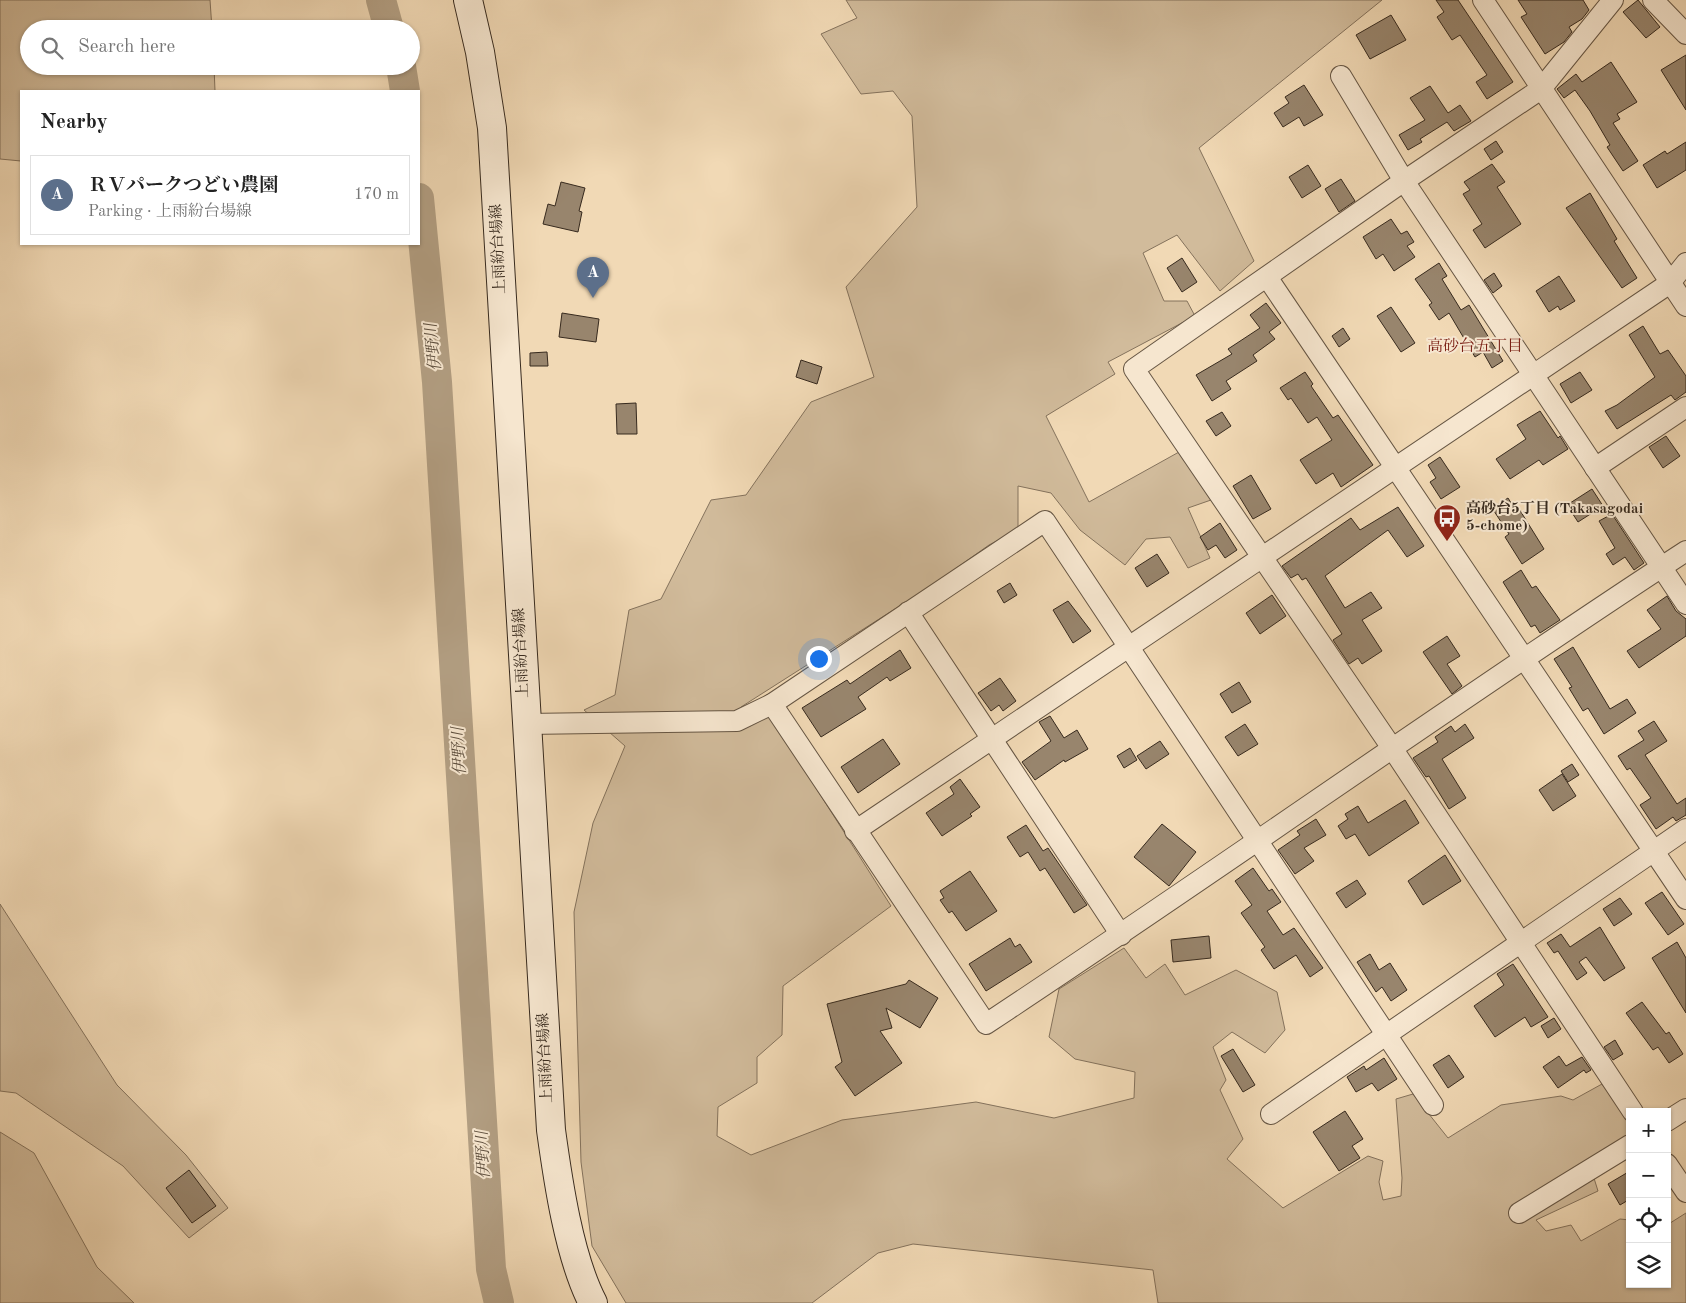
<!DOCTYPE html>
<html lang="en">
<head>
<meta charset="utf-8">
<style>
  body { margin:0; font-family:"Old Standard TT","Noto Serif JP",serif; background:#f6f6f6; color:#222 }
  .controls { position:absolute; right:15px; bottom:15px; display:grid; overflow:hidden; border-radius:0px; box-shadow:0 1px 4px #0004 }
  .controls button { width:45px; height:45px; display:grid; place-items:center; padding:0; border:0; border-bottom:1px solid #e0e0e0; background:#fff; color:#222; font:25px sans-serif }
  .you { position:absolute; left:818px; top:658px; width:18px; height:18px; margin:-12px; border:4px solid #fff; border-radius:50%; background:#1a73e8; box-shadow:0 0 0 8px #1a73e833 }
  .badge { display:grid; place-items:center; width:32px; height:32px; border-radius:50%; background:#ea580c; color:#fff; font-size:16px; font-weight:700 }
  .pin { position:absolute; translate:-50% -41px; filter:drop-shadow(0 1px 2px #0008) }
  .pin::after { content:''; position:absolute; top:26px; width:18px; height:15px; background:inherit; clip-path:polygon(0 0,100% 0,50% 100%) }
  .list { margin:0; padding:0; list-style:none }
  h2 { display:flex; justify-content:space-between; align-items:center; height:65px; margin:0; padding:0 20px; font-size:21px }
  h2 small { font-size:16px; font-weight:400; color:#767676 }
  .list li { display:grid; grid-template-columns:32px 1fr auto; gap:15px; align-items:center; box-sizing:border-box; height:80px; margin:0 10px 10px; padding:0 10px; border:1px solid #e0e0e0; border-radius:0px }
  .list b { display:block; font-size:19px; white-space:nowrap }
  .list p { margin:0; font-size:16px; white-space:nowrap; color:#767676 }
  .list em { font-size:16px; font-style:normal; color:#767676 }
  .icon { flex:none; width:28px; height:28px; fill:none; stroke:currentColor; stroke-width:2; stroke-linecap:round; stroke-linejoin:round }
  .map { position:relative; flex:none; width:1686px; height:1303px; overflow:hidden }
  .search { position:absolute; background:#fff; box-shadow:0 1px 4px #0004; left:20px; top:20px; width:400px; height:55px; display:flex; align-items:center; gap:12px; box-sizing:border-box; padding:0 18px; border-radius:28px; color:#767676; font-size:19px }
  .panel { position:absolute; background:#fff; box-shadow:0 1px 4px #0004; left:20px; top:90px; width:400px; height:155px; border-radius:0px }
  .map>svg:first-child { display:block }
  .green { fill:#d1bb9b; stroke:#84725c }
  .lines { fill:none; stroke-linecap:round; stroke-linejoin:round }
  .river { stroke:#b29e82; stroke-width:30 }
  .building { fill:#98856d; stroke:#372a1e }
  .street-casing { stroke:#665644; stroke-width:22 }
  .secondary-casing { stroke:#372a1e; stroke-width:30 }
  .street { stroke:#f6e6cf; stroke-width:20 }
  .secondary { stroke:#f6e6cf; stroke-width:28 }
  .labels { text-anchor:middle; dominant-baseline:central; stroke-width:4; stroke-linejoin:round; paint-order:stroke }
  .street-label { font-size:15px; fill:#372a1e; stroke:#f6e6cf }
  .poi-label { font-size:15px; font-weight:bold; fill:#372a1e; stroke:#f6e6cf; text-anchor:start }
  .water-label { font-size:16px; font-style:italic; fill:#5c4d3c; stroke:#f6e6cf }
  .neighbourhood-label { font-size:16px; fill:#7a1f14; stroke:#f6e6cf }
</style>
</head>
<body>
<div class="map">
<svg width="1686" height="1303" viewBox="0 0 1686 1303">
  <rect width="100%" height="100%" fill="#f1d9b5"/>
  <filter id="stains"><feTurbulence type="fractalNoise" baseFrequency=".004" numOctaves="4"/><feColorMatrix values="0 0 0 0 .2 0 0 0 0 .09 0 0 0 0 .02 0 0 0 .5 -.17"/></filter>
  <radialGradient id="worn" r=".72"><stop offset=".6" stop-color="#630" stop-opacity="0"/><stop offset="1" stop-color="#630" stop-opacity=".3"/></radialGradient>
  <g class="green">
    <path d="M0 0H210L212 29H29V66H214L215 91H21V161L0 159Z"/>
    <path d="M846 0H1382L1199 148 1254 261 1220 291 1177 235 1143 253 1164 301H1187L1195 316 1108 362 1115 374 1046 416 1089 502 1179 452 1211 500 1188 508 1210 558 1188 568 1170 537 1146 539 1125 565 1080 530 1051 493 1018 486V530L989 545 931 586 741 707 750 726 769 714 891 906 783 986 782 1035 757 1057V1083L718 1107 717 1136 751 1155 842 1120 976 1102 1054 1118 1134 1098 1135 1072 1075 1059 1049 1037 1059 989 1124 948 1146 978 1165 964 1185 995 1236 970 1277 992 1285 1030 1265 1053 1232 1032 1213 1047 1226 1080 1220 1090 1243 1139 1227 1159 1283 1208 1368 1156 1383 1161 1379 1182 1383 1200 1401 1196 1402 1178 1396 1099 1413 1094 1448 1138 1501 1105 1561 1096 1573 1100 1602 1084 1627 1117 1630 1134 1588 1159 1598 1191 1536 1220 1546 1231 1571 1225 1581 1241 1620 1219 1630 1220V1284H1667V1225L1686 1213V1303H1158L1153 1270 913 1244 878 1253 812 1303H626L592 1246 581 1162 574 912 593 823 625 746 584 710 615 695 629 610 661 599 711 500 746 495 811 402 874 377 846 287 917 207 912 116 893 91 861 94 821 34 857 18Z"/>
    <path d="M0 904 117 1085 186 1155 228 1208 189 1238 123 1166 16 1093 0 1091Z"/>
    <path d="M0 1132 34 1153 97 1267 134 1303H0Z"/>
  </g>
  <g class="lines">
    <g class="river">
      <path d="M381 0 389 29"/>
      <path d="M401 66 405 91"/>
      <path d="M419 198 437 382 491 1269 499 1303"/>
    </g>
  </g>
  <g class="building">
    <path d="M1436 0H1458L1513 82 1487 99 1476 82 1487 75 1460 35 1452 40 1437 17 1444 12Z"/>
    <path d="M1518 0H1583L1589 10 1582 19 1569 27 1572 32 1564 42 1545 54 1521 17 1527 14Z"/>
    <path d="M1638 0 1660 27 1646 38 1623 12Z"/>
    <path d="M1391 15 1406 40 1370 59 1356 35Z"/>
    <path d="M1686 55V110L1661 70Z"/>
    <path d="M1611 62 1637 102 1617 114 1620 119 1613 123 1638 161 1623 171 1607 147 1610 145 1590 111 1575 90 1564 98 1557 89 1576 74 1582 82Z"/>
    <path d="M1304 85 1323 115 1304 126 1299 117 1283 127 1274 113 1289 103 1285 97Z"/>
    <path d="M1430 86 1448 113 1460 105 1471 121 1454 131 1447 122 1420 139 1422 142 1408 150 1399 135 1425 120 1410 98Z"/>
    <path d="M1496 141 1503 152 1491 160 1484 149Z"/>
    <path d="M1686 142V170L1657 188 1643 165 1665 151 1667 154Z"/>
    <path d="M1492 164 1505 182 1497 187 1521 224 1485 248 1473 230 1482 224 1463 194 1470 190 1464 182Z"/>
    <path d="M1308 165 1321 186 1302 198 1289 177Z"/>
    <path d="M1341 179 1355 201 1339 212 1325 189Z"/>
    <path d="M561 182 585 188 579 211 582 212 578 232 543 224 548 204 555 206Z"/>
    <path d="M1590 193 1617 239 1614 241 1637 278 1622 288 1566 208Z"/>
    <path d="M1391 219 1401 234 1407 231 1414 242 1407 246 1415 257 1394 271 1383 254 1376 259 1363 237Z"/>
    <path d="M1182 258 1197 282 1182 292 1167 268Z"/>
    <path d="M1439 263 1447 276 1442 279 1461 310 1469 305 1503 361 1492 368 1483 352 1475 357 1449 313 1439 320 1429 305 1432 303 1415 279Z"/>
    <path d="M1494 273 1502 286 1493 293 1484 280Z"/>
    <path d="M1559 276 1575 301 1560 310 1558 306 1549 312 1536 291Z"/>
    <path d="M1266 303 1281 323 1269 332 1275 339 1253 355 1257 361 1226 381 1231 389 1212 401 1196 375 1232 354 1228 349 1260 328 1250 315Z"/>
    <path d="M1391 307 1415 343 1401 352 1377 316Z"/>
    <path d="M562 313 599 319 596 342 559 337Z"/>
    <path d="M1643 326 1660 354 1668 350 1686 376V392L1675 400 1671 395 1617 429 1605 411 1617 405 1655 377 1629 335Z"/>
    <path d="M1343 328 1350 339 1339 347 1332 336Z"/>
    <path d="M547 352 548 366H530V353Z"/>
    <path d="M801 360 822 367 817 384 796 377Z"/>
    <path d="M1305 372 1313 384 1311 386 1333 418 1338 415 1373 465 1341 487 1333 473 1316 484 1300 460 1332 440 1317 417 1308 423 1291 398 1288 400 1280 388Z"/>
    <path d="M1580 372 1592 390 1571 403 1560 384Z"/>
    <path d="M636 403 637 434H617L616 404Z"/>
    <path d="M1540 411 1558 438 1560 436 1568 449 1543 465 1539 460 1510 479 1496 459 1526 439 1517 425Z"/>
    <path d="M1222 412 1231 426 1216 436 1206 421Z"/>
    <path d="M1666 436 1680 456 1663 468 1649 447Z"/>
    <path d="M1440 457 1460 487 1441 499 1430 482 1436 478 1428 465Z"/>
    <path d="M1251 475 1271 509 1253 519 1233 486Z"/>
    <path d="M1592 489 1603 506 1578 522 1567 505Z"/>
    <path d="M1508 498 1513 506 1516 504 1544 549 1522 564 1505 537 1509 534 1492 508Z"/>
    <path d="M1398 507 1424 546 1407 557 1388 530 1325 576 1345 608 1371 592 1382 608 1362 620 1382 651 1362 664 1358 658 1349 664 1333 640 1342 634 1306 578 1302 580 1298 574 1291 578 1282 566 1351 518 1360 530Z"/>
    <path d="M1612 514 1644 563 1634 570 1625 557 1613 565 1606 554 1615 548 1599 521Z"/>
    <path d="M1220 523 1237 550 1225 558 1216 545 1208 550 1200 537Z"/>
    <path d="M1157 554 1169 573 1147 587 1135 568Z"/>
    <path d="M1521 570 1532 588 1536 586 1560 620 1540 633 1535 625 1531 627 1503 582Z"/>
    <path d="M1010 583 1017 595 1004 603 997 591Z"/>
    <path d="M1272 595 1286 616 1260 634 1246 613Z"/>
    <path d="M1667 596 1676 611 1686 619V636L1639 668 1627 651 1661 629 1647 610Z"/>
    <path d="M1068 601 1091 631 1073 643 1053 610Z"/>
    <path d="M1447 636 1460 656 1447 664 1462 686 1452 694 1423 652Z"/>
    <path d="M1573 647 1610 709 1627 699 1636 713 1604 734 1588 708 1583 711 1569 688 1572 687 1554 659Z"/>
    <path d="M900 650 911 668 890 681 887 677 858 697 866 709 821 737 802 708 847 680 850 684Z"/>
    <path d="M1000 678 1016 701 1003 711 999 705 991 711 978 693Z"/>
    <path d="M1239 682 1251 702 1232 713 1220 694Z"/>
    <path d="M1050 716 1064 738 1077 730 1088 749 1065 762 1064 760 1035 780 1022 762 1051 741 1039 722Z"/>
    <path d="M1654 721 1667 741 1645 755 1677 804 1686 798V815L1676 821 1673 817 1656 829 1640 805 1651 798 1630 768 1627 770 1618 756 1644 740 1638 731Z"/>
    <path d="M1245 724 1258 744 1238 756 1225 737Z"/>
    <path d="M1465 724 1474 738 1442 759 1466 798 1449 809 1429 776 1426 777 1413 758 1438 742 1435 737 1451 726 1455 732Z"/>
    <path d="M883 739 900 764 858 793 841 767Z"/>
    <path d="M1160 741 1169 754 1146 769 1137 756Z"/>
    <path d="M1130 748 1137 760 1124 768 1117 756Z"/>
    <path d="M1572 764 1579 775 1568 782 1561 771Z"/>
    <path d="M1562 774 1576 796 1553 811 1539 790Z"/>
    <path d="M960 779 980 807 970 814 972 816 942 836 926 813 954 794 950 787Z"/>
    <path d="M1405 800 1419 823 1369 856 1355 834 1346 839 1338 826 1348 819 1345 814 1358 806 1368 823Z"/>
    <path d="M1316 819 1326 835 1304 848 1314 861 1295 874 1278 850 1300 835 1297 831Z"/>
    <path d="M1162 824 1196 852 1169 886 1134 857Z"/>
    <path d="M1026 825 1043 851 1048 848 1087 905 1074 913 1045 868 1040 871 1028 852 1020 857 1007 837Z"/>
    <path d="M1445 855 1461 881 1423 905 1408 881Z"/>
    <path d="M1253 868 1269 891 1272 889 1281 902 1267 911 1283 935 1294 928 1323 968 1310 977 1296 955 1274 969 1261 950 1265 947 1241 913 1252 905 1235 881Z"/>
    <path d="M970 871 997 911 966 931 952 911 949 913 940 900 944 898 940 891Z"/>
    <path d="M1357 880 1366 894 1346 908 1336 893Z"/>
    <path d="M1662 892 1684 924 1668 935 1645 903Z"/>
    <path d="M1620 898 1632 914 1614 926 1603 909Z"/>
    <path d="M1600 927 1625 968 1604 981 1586 957 1579 962 1587 973 1577 980 1558 951 1554 953 1547 943 1561 934 1570 947Z"/>
    <path d="M1209 936 1211 958 1173 962 1171 940Z"/>
    <path d="M1010 938 1015 947 1020 944 1032 962 986 991 969 964Z"/>
    <path d="M1677 942 1686 958V1013L1652 958Z"/>
    <path d="M1370 954 1379 970 1390 963 1407 990 1391 1001 1382 987 1376 992 1357 962Z"/>
    <path d="M1513 964 1548 1017 1531 1027 1525 1017 1495 1037 1474 1006 1504 985 1497 974Z"/>
    <path d="M909 980 938 998 920 1028 886 1008 892 1028 880 1031 902 1063 855 1096 835 1067 842 1062 827 1004 906 984Z"/>
    <path d="M1642 1002 1666 1034 1669 1032 1683 1054 1669 1063 1658 1047 1653 1050 1626 1013Z"/>
    <path d="M1554 1018 1561 1029 1548 1038 1541 1026Z"/>
    <path d="M1615 1040 1623 1054 1613 1060 1604 1047Z"/>
    <path d="M1233 1049 1255 1085 1243 1092 1221 1056Z"/>
    <path d="M1449 1055 1464 1077 1448 1088 1433 1065Z"/>
    <path d="M1559 1056 1566 1066 1582 1057 1591 1070 1586 1073 1584 1070 1558 1088 1543 1067Z"/>
    <path d="M1384 1058 1397 1079 1378 1091 1372 1083 1356 1092 1347 1077 1364 1066 1366 1070Z"/>
    <path d="M1345 1111 1363 1139 1352 1146 1360 1158 1339 1171 1313 1132Z"/>
    <path d="M189 1170 216 1206 192 1223 166 1188Z"/>
    <path d="M1630 1171V1199L1620 1205 1608 1184Z"/>
  </g>
  <g class="lines">
    <g class="street-casing">
      <g id="street">
        <path d="M1483 0 1686 306"/>
        <path d="M1613 0 1541 89 1404 181 1134 369 1392 748 1633 1112"/>
        <path d="M1653 0 1686 34"/>
        <path d="M1341 76 1404 181 1686 604"/>
        <path d="M1267 277 1686 899"/>
        <path d="M1595 468 1686 407"/>
        <path d="M908 612 1121 935"/>
        <path d="M772 704 986 1024C1221 869 1450 705 1686 551"/>
        <path d="M526 724 737 721 772 704 1045 521 1433 1105"/>
        <path d="M855 831 1670 283 1686 263"/>
        <path d="M1271 1114 1686 829"/>
        <path d="M1667 1121 1686 1109"/>
        <path d="M1667 1164 1686 1192"/>
        <path d="M1519 1213 1630 1145"/>
      </g>
    </g>
    <g class="secondary-casing">
      <path id="secondary" d="M468 0 480 52 492 128 551 1130C558 1181 569 1257 593 1303"/>
    </g>
    <use href="#street" class="street"/>
    <use href="#secondary" class="secondary"/>
  </g>
  <defs>
    <g id="bus-pin" transform="scale(1.4375)"><path d="M0 17L-7.5 6A9.5 9.5 0 1 1 7.5 6Z" fill="#8f2418" stroke="#f6e6cf"/><path d="M-5-6H5V4H4V6H2V4H-2V6H-4V4H-5ZM-3.5-4V0h7V-4ZM-3.5 1.2v1.5H-2V1.2ZM2 1.2v1.5H3.5V1.2Z" fill="#fff"/></g>
  </defs>
  <g fill-rule="evenodd">
    <use href="#bus-pin" x="1447" y="518"/>
  </g>
  <g class="labels">
    <g class="street-label">
      <text transform="translate(499 249) rotate(-93)">上雨紛台場線</text>
      <text transform="translate(522 653) rotate(-93)">上雨紛台場線</text>
      <text transform="translate(546 1058) rotate(-93)">上雨紛台場線</text>
    </g>
    <g class="poi-label">
      <text x="1466" y="509">高砂台5丁目 (Takasagodai<tspan x="1466" dy="17">5-chome)</tspan></text>
    </g>
    <g class="water-label">
      <text transform="translate(434 347) rotate(-96)">伊野川</text>
      <text transform="translate(460 751) rotate(-93)">伊野川</text>
      <text transform="translate(484 1155) rotate(-93)">伊野川</text>
    </g>
    <g class="neighbourhood-label">
      <text x="1475" y="347">高砂台五丁目</text>
    </g>
  </g>
  <rect width="100%" height="100%" filter="url(#stains)"/>
  <rect width="100%" height="100%" fill="url(#worn)"/>
</svg>
<div class="controls">
<button>+</button>
<button>−</button>
<button><svg class="icon" aria-label="locate" viewBox="0 0 24 24"><circle cx="12" cy="12" r="6"/><path d="M12 2v4M12 18v4M2 12h4M18 12h4"/></svg></button>
<button><svg class="icon" aria-label="layers" viewBox="0 0 24 24"><path d="M12 4l9 5-9 5-9-5zM3 14l9 5 9-5"/></svg></button>
</div>
<div class="you"></div>
<div class="pin badge" style="left:593px;top:298px;background:#5c6f8a">A</div>
<div class="search"><svg class="icon" aria-label="search" viewBox="0 0 24 24"><circle cx="10" cy="10" r="6"/><path d="M15 15l6 6"/></svg>Search here</div>
<section class="panel">
<h2>Nearby<small></small></h2>
<ul class="list">
<li><span class="badge" style="background:#5c6f8a">A</span><div><b>ＲＶパークつどい農園</b><p>Parking · 上雨紛台場線</p></div><em>170 m</em></li>
</ul>
</section>
</div>
</body>
</html>
